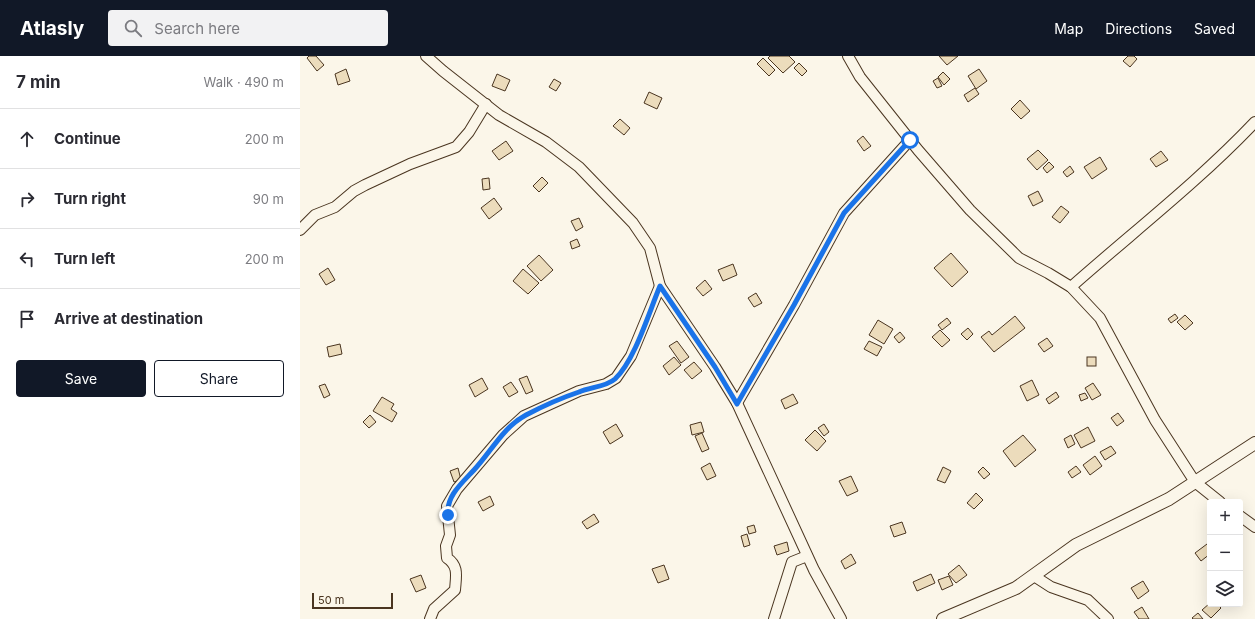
<!DOCTYPE html>
<html lang="en">
<head>
<meta charset="utf-8">
<style>
  body { margin:0; font-family:Inter,sans-serif; background:#f2f2f3; color:#2b2b33 }
  .controls { position:absolute; right:12px; bottom:12px; display:grid; overflow:hidden; border-radius:4px; box-shadow:0 4px 16px #0002 }
  .controls button { width:36px; height:36px; display:grid; place-items:center; padding:0; border:0; border-bottom:1px solid #e1e1e2; background:#fff; color:#2b2b33; font:20px sans-serif }
  .scale { position:absolute; left:12px; bottom:10px; width:81px; box-sizing:border-box; padding-left:4px; border:2px solid #4a3520; border-top:0; font-size:11px; line-height:14px; white-space:nowrap; color:#4a3520; -webkit-text-stroke:3px #fbf6e9; paint-order:stroke }
  .stop { position:absolute; width:12px; height:12px; margin:-9px; border:3px solid #1a73e8; border-radius:50%; background:#fff }
  .stop.end { background:#1a73e8; border-color:#fff; box-shadow:0 1px 4px #0008 }
  .list { margin:0; padding:0; list-style:none }
  h2 { display:flex; justify-content:space-between; align-items:center; height:52px; margin:0; padding:0 16px; font-size:17px }
  h2 small { font-size:13px; font-weight:400; color:#7c7c81 }
  .list li { display:grid; grid-template-columns:26px 1fr auto; gap:12px; align-items:center; box-sizing:border-box; height:60px; padding:0 16px; border-top:1px solid #e1e1e2 }
  .list b { display:block; font-size:15px; white-space:nowrap }
  .list em { font-size:13px; font-style:normal; color:#7c7c81 }
  .actions { display:flex; gap:8px; padding:12px 16px }
  .actions a { flex:1; padding:9px 0; border:1px solid #111827; border-radius:4px; text-align:center; font-size:14px; color:#111827 }
  .actions .main { background:#111827; color:#fff }
  .icon { flex:none; width:22px; height:22px; fill:none; stroke:currentColor; stroke-width:2; stroke-linecap:round; stroke-linejoin:round }
  .map { position:relative; flex:none; width:955px; height:563px; overflow:hidden }
  header { display:flex; align-items:center; gap:24px; box-sizing:border-box; height:56px; padding:0 20px; background:#111827; color:#fff }
  header strong { font-size:19px }
  nav { display:flex; gap:22px; margin-inline-start:auto; font-size:14px }
  .search { width:280px; height:36px; background:#f2f2f3; display:flex; align-items:center; gap:10px; box-sizing:border-box; padding:0 14px; border-radius:4px; color:#7c7c81; font-size:15px }
  main { display:flex }
  aside { flex:1; background:#fff }
  .map>svg:first-child { display:block }
  .building { fill:#ecdcbc; stroke:#4a3520 }
  .lines { fill:none; stroke-linecap:round; stroke-linejoin:round }
  .minor-casing { stroke:#4a3520; stroke-width:12 }
  .tertiary-casing { stroke:#4a3520; stroke-width:14 }
  .minor { stroke:#fbf6e9; stroke-width:10 }
  .tertiary { stroke:#fbf6e9; stroke-width:12 }
  .route { stroke:#1a73e8; stroke-width:5 }
</style>
</head>
<body>
<header>
<strong>Atlasly</strong>
<div class="search"><svg class="icon" aria-label="search" viewBox="0 0 24 24"><circle cx="10" cy="10" r="6"/><path d="M15 15l6 6"/></svg>Search here</div>
<nav><a>Map</a><a>Directions</a><a>Saved</a></nav>
</header>
<main>
<aside>
<h2>7 min<small>Walk · 490 m</small></h2>
<ul class="list">
<li><svg class="icon" aria-label="ahead" viewBox="0 0 24 24"><path d="M12 20V5M6 11l6-6 6 6"/></svg><div><b>Continue</b></div><em>200 m</em></li>
<li><svg class="icon" aria-label="right" viewBox="0 0 24 24"><path d="M7 20v-9h11M14 6l5 5-5 5"/></svg><div><b>Turn right</b></div><em>90 m</em></li>
<li><svg class="icon" aria-label="left" viewBox="0 0 24 24"><path d="M17 20v-9H6M10 6l-5 5 5 5"/></svg><div><b>Turn left</b></div><em>200 m</em></li>
<li><svg class="icon" aria-label="arrive" viewBox="0 0 24 24"><path d="M6 21V4h12l-3 4 3 4H6"/></svg><div><b>Arrive at destination</b></div></li>
</ul>
<div class="actions"><a class="main">Save</a><a>Share</a></div>
</aside>
<div class="map">
<svg width="955" height="563" viewBox="0 0 955 563">
  <rect width="100%" height="100%" fill="#fbf6e9"/>
  <g class="building">
    <path d="M9 0H16L24 9 17 15 7 2Z"/>
    <path d="M470 0H489L495 6 483 17 468 2Z"/>
    <path d="M639 0H658L647 9Z"/>
    <path d="M828 0H834L837 3 830 11 823 5Z"/>
    <path d="M463 2 475 14 469 20 457 8Z"/>
    <path d="M499 7 507 15 502 20 494 12Z"/>
    <path d="M46 13 50 25 38 29 35 18Z"/>
    <path d="M679 13 687 25 676 33 668 20Z"/>
    <path d="M643 16 650 23 644 29 638 21Z"/>
    <path d="M197 18 210 24 205 35 192 30Z"/>
    <path d="M638 22 642 30 637 32 633 25Z"/>
    <path d="M254 23 261 27 256 35 249 31Z"/>
    <path d="M675 32 679 38 668 46 664 39Z"/>
    <path d="M349 36 362 42 357 53 344 47Z"/>
    <path d="M720 44 730 55 721 63 711 53Z"/>
    <path d="M320 63 330 72 324 79 313 70Z"/>
    <path d="M563 80 571 90 564 95 557 85Z"/>
    <path d="M206 85 213 95 199 104 192 95Z"/>
    <path d="M738 94 748 104 737 114 727 103Z"/>
    <path d="M861 95 868 104 856 111 850 103Z"/>
    <path d="M800 101 807 113 792 123 784 111Z"/>
    <path d="M749 106 754 111 747 117 743 112Z"/>
    <path d="M770 110 774 116 767 121 763 116Z"/>
    <path d="M242 121 248 127 239 136 233 130Z"/>
    <path d="M189 122 190 133 183 134 182 123Z"/>
    <path d="M738 135 743 145 733 150 728 140Z"/>
    <path d="M194 142 202 153 189 163 181 152Z"/>
    <path d="M761 150 769 156 760 167 752 161Z"/>
    <path d="M279 162 283 171 276 175 271 165Z"/>
    <path d="M277 183 280 190 272 193 270 186Z"/>
    <path d="M651 197 668 216 652 231 634 212Z"/>
    <path d="M239 199 253 214 241 225 227 210Z"/>
    <path d="M433 208 437 219 423 225 418 214Z"/>
    <path d="M28 212 35 224 26 229 19 218Z"/>
    <path d="M223 213 239 227 228 238 213 225Z"/>
    <path d="M405 224 412 233 403 240 396 232Z"/>
    <path d="M456 237 462 247 454 251 448 242Z"/>
    <path d="M875 258 878 262 871 267 868 263Z"/>
    <path d="M885 259 893 267 885 274 877 266Z"/>
    <path d="M715 260 725 272 694 296 681 281 689 275 692 279Z"/>
    <path d="M647 262 651 267 642 274 638 269Z"/>
    <path d="M578 264 593 273 584 288 569 279Z"/>
    <path d="M668 272 673 278 667 284 661 278Z"/>
    <path d="M640 274 650 284 642 291 632 281Z"/>
    <path d="M600 276 605 282 599 287 594 281Z"/>
    <path d="M747 282 753 290 744 296 738 288Z"/>
    <path d="M377 285 389 301 381 307 369 290Z"/>
    <path d="M569 285 582 291 577 300 564 293Z"/>
    <path d="M40 288 42 298 29 301 27 291Z"/>
    <path d="M374 301 381 309 369 319 363 310Z"/>
    <rect x="787" y="301" width="9" height="9"/>
    <path d="M394 306 402 315 392 323 384 314Z"/>
    <path d="M227 320 233 335 226 338 219 323Z"/>
    <path d="M182 322 188 333 175 341 169 329Z"/>
    <path d="M732 324 739 339 727 345 720 330Z"/>
    <path d="M211 326 218 336 209 341 203 331Z"/>
    <path d="M793 327 801 339 792 344 785 332Z"/>
    <path d="M25 328 30 339 24 342 19 330Z"/>
    <path d="M756 336 759 341 749 348 746 343Z"/>
    <path d="M785 337 788 342 781 345 779 339Z"/>
    <path d="M493 338 498 347 485 353 481 344Z"/>
    <path d="M82 341 94 348 91 353 97 357 92 366 73 355Z"/>
    <path d="M818 357 824 365 817 370 811 362Z"/>
    <path d="M70 359 76 366 69 372 63 366Z"/>
    <path d="M401 366 404 376 392 379 390 369Z"/>
    <path d="M316 368 323 380 310 388 303 376Z"/>
    <path d="M524 368 529 376 524 380 518 372Z"/>
    <path d="M788 371 795 385 781 392 774 379Z"/>
    <path d="M515 374 526 385 517 395 505 384Z"/>
    <path d="M402 377 409 393 402 396 395 380Z"/>
    <path d="M723 379 736 394 715 411 703 395Z"/>
    <path d="M771 379 775 388 768 392 764 383Z"/>
    <path d="M811 390 816 397 805 404 800 396Z"/>
    <path d="M795 400 802 410 790 419 783 409Z"/>
    <path d="M410 407 416 420 407 424 401 412Z"/>
    <path d="M776 410 781 416 772 422 768 416Z"/>
    <path d="M643 411 651 415 645 427 637 424Z"/>
    <path d="M683 411 690 418 684 423 678 416Z"/>
    <path d="M158 412 161 424 154 426 150 415Z"/>
    <path d="M551 420 558 435 547 440 539 425Z"/>
    <path d="M676 437 683 444 674 453 667 447Z"/>
    <path d="M190 440 194 449 183 455 178 446Z"/>
    <path d="M294 458 299 466 287 473 282 466Z"/>
    <path d="M602 466 606 477 594 481 590 470Z"/>
    <path d="M454 469 456 476 449 478 447 471Z"/>
    <path d="M447 478 450 489 444 491 441 480Z"/>
    <path d="M487 486 489 495 477 499 474 490Z"/>
    <path d="M907 488 910 492V498L901 505 895 497Z"/>
    <path d="M551 498 556 507 545 513 541 505Z"/>
    <path d="M364 509 369 523 358 527 352 513Z"/>
    <path d="M659 509 667 519 656 527 648 518Z"/>
    <path d="M631 518 635 527 617 535 613 526Z"/>
    <path d="M121 519 126 532 116 536 110 523Z"/>
    <path d="M649 520 653 529 642 534 638 524Z"/>
    <path d="M843 525 849 535 838 543 831 532Z"/>
    <path d="M910 547V548H917L921 552 911 562 902 554Z"/>
    <path d="M842 551 849 563H839L834 556Z"/>
    <path d="M898 557 903 563H893L892 562Z"/>
  </g>
  <g class="lines">
    <g class="minor-casing">
      <g id="minor">
        <path d="M126 0 143 15 199 59 246 86 279 111 333 167 350 192 360 230 415 311 437 347 514 514 541 563"/>
        <path d="M548 0 560 21 618 94 670 154 719 202 748 217 771 231 800 262 855 364 895 426 920 446"/>
        <path d="M0 174 15 159 35 151 54 135 65 129 110 108 156 91 169 76 186 48"/>
        <path d="M771 231C833 176 898 126 955 66"/>
        <path d="M437 347 494 249 544 157 610 84"/>
        <path d="M940 460 955 471"/>
        <path d="M734 520 751 531 788 544 808 563"/>
        <path d="M130 563 134 553 155 534C156 520 159 510 147 502L146 490 150 479 147 450 157 433 203 379 224 360 279 335 306 328 316 322 331 300 360 230"/>
        <path d="M474 563 492 506 507 500"/>
      </g>
    </g>
    <g class="tertiary-casing">
      <path id="tertiary" d="M643 563 716 532 776 489 869 443 955 387"/>
    </g>
    <use href="#minor" class="minor"/>
    <use href="#tertiary" class="tertiary"/>
  </g>
  <g class="lines">
    <path class="route" d="M148 459C146 440 162 427 174 414 191 396 203 371 226 359 243 350 261 342 279 336 290 331 306 331 315 323 335 304 349 256 360 230L415 311 437 348 494 249 544 157 610 84"/>
  </g>
</svg>
<div class="controls">
<button>+</button>
<button>−</button>
<button><svg class="icon" aria-label="layers" viewBox="0 0 24 24"><path d="M12 4l9 5-9 5-9-5zM3 14l9 5 9-5"/></svg></button>
</div>
<div class="scale">50 m</div>
<div class="stop" style="left:610px;top:84px"></div>
<div class="stop end" style="left:148px;top:459px"></div>
</div>
</main>
</body>
</html>
